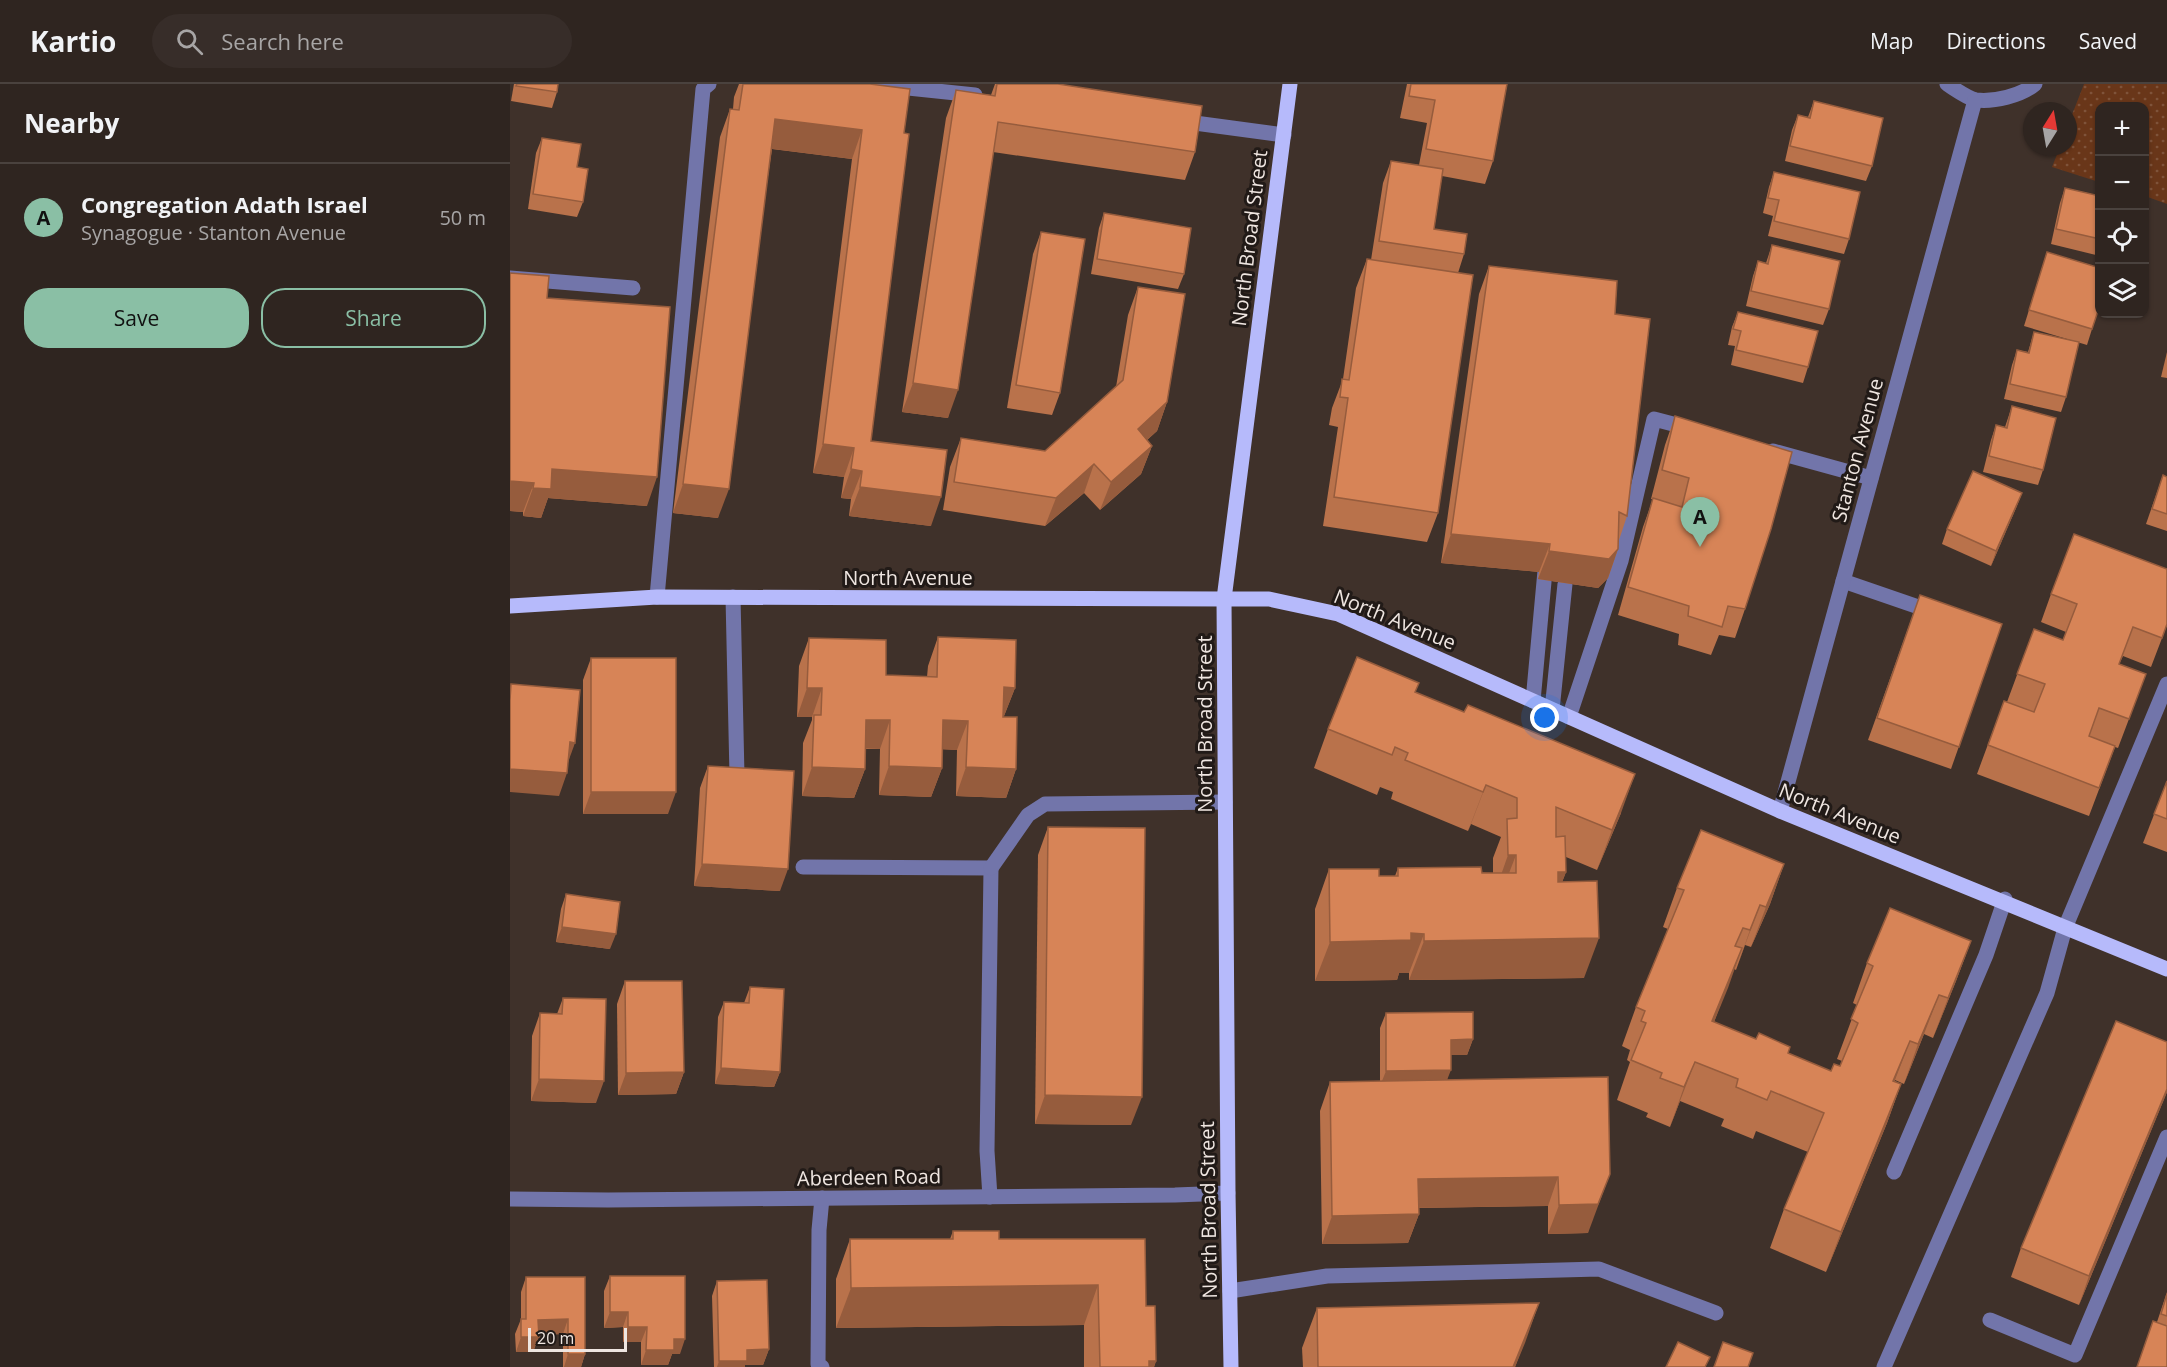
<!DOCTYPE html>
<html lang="en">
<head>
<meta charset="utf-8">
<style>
  body { margin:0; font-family:"Open Sans",sans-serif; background:#372d29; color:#f1f3f6 }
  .controls { position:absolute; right:18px; top:18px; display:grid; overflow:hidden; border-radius:12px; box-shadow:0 2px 4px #0004 }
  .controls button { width:54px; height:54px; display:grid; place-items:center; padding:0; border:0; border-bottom:2px solid #4a423e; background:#2f2520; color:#f1f3f6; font:30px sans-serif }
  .compass { position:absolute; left:1513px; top:18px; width:54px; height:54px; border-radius:50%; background:#2f2520; box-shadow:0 2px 4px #0004; rotate:11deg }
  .scale { position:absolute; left:18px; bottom:15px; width:99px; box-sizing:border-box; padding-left:6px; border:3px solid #efe6e1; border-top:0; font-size:16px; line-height:21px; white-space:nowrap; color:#efe6e1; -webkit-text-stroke:4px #211a17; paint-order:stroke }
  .you { position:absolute; left:1035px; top:634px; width:21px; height:21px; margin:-15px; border:4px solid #fff; border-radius:50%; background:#1a73e8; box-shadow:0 0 0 9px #1a73e833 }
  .badge { display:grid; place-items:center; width:39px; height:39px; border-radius:50%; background:#8abfa5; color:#111; font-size:20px; font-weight:700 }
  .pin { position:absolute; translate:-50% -50px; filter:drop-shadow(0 2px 3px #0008) }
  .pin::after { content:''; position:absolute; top:32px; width:21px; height:18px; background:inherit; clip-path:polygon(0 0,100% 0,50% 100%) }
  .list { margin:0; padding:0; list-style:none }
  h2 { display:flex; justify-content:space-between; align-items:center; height:78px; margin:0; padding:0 24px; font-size:26px }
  h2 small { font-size:20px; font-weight:400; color:#a7a5a5 }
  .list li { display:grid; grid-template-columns:39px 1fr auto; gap:18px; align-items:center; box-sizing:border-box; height:108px; padding:0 24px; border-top:2px solid #4a423e }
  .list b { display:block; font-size:22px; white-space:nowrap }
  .list p { margin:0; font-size:20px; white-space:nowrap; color:#a7a5a5 }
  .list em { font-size:20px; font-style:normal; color:#a7a5a5 }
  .actions { display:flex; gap:12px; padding:18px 24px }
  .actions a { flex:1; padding:14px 0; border:2px solid #8abfa5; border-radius:24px; text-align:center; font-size:21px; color:#8abfa5 }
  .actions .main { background:#8abfa5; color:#111 }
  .icon { flex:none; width:33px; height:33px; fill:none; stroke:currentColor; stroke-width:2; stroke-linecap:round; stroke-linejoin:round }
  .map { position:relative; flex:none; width:1657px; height:1283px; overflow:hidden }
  header { display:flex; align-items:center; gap:36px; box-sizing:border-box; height:84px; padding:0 30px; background:#2f2520; border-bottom:2px solid #4a423e }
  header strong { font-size:28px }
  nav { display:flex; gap:33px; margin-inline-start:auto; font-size:21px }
  .search { width:420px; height:54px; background:#372d29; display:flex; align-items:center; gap:15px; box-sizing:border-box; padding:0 21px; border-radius:33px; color:#a7a5a5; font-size:22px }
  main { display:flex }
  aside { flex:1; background:#2f2520 }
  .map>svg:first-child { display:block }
  .grass { fill:url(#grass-dots) }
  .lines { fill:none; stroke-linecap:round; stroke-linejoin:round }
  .minor { stroke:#7275aa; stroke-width:15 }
  .major { stroke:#b6bafb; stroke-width:15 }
  .wall { fill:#b9724b }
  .shaded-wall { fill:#965c3d }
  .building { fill:#d78457; stroke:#965c3d; stroke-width:1.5 }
  .labels { text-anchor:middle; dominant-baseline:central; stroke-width:6; stroke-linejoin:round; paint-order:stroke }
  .street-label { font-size:20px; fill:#efe6e1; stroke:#211a17 }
</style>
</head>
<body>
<header>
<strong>Kartio</strong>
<div class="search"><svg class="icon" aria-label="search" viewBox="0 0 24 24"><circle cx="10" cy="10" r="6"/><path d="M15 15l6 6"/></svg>Search here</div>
<nav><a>Map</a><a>Directions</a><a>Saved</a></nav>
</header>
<main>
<aside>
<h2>Nearby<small></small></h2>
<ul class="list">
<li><span class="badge">A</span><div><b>Congregation Adath Israel</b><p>Synagogue · Stanton Avenue</p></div><em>50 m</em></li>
</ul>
<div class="actions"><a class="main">Save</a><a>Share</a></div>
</aside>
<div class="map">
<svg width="1657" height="1283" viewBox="0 0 1657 1283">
  <defs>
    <pattern id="grass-dots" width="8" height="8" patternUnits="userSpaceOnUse" patternTransform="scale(1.5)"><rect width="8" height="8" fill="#693619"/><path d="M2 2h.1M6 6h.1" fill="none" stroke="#7f533a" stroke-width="1.8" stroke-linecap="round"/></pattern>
  </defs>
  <rect width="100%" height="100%" fill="#3f312a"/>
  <path class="grass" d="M1574 0H1657V120L1635 112 1634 22H1590L1589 98 1542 83 1550 63H1558V41Z"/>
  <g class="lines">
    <g class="minor">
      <path d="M360 0 465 11"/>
      <path d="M1437 0C1445 5 1457 14 1466 16 1484 18 1511 12 1525 0"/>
      <path d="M670 37 774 51"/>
      <path d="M0 194 123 204"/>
      <path d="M1263 367 1361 394"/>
      <path d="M1333 497 1426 529"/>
      <path d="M147 513 193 5 199 0"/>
      <path d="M223 513 227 692"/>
      <path d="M1023 617 1036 476"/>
      <path d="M1042 626 1055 500"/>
      <path d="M1059 633 1111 477 1144 335 1182 345"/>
      <path d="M1270 727 1465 16"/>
      <path d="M293 783 481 784 477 1067 480 1113"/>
      <path d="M481 784 518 731 535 720 715 718"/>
      <path d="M1384 1088 1476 871 1495 815"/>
      <path d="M312 1114 309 1146 308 1280 312 1283"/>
      <path d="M0 1115 98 1116 665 1111 718 1109"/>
      <path d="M720 1207 817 1192 1089 1185 1206 1229"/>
      <path d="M1480 1236 1565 1271 1657 1053"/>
      <path d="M1374 1283 1537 909 1555 844 1657 600"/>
    </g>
    <g class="major">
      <path d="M0 522 147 513 714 515H759L828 530 1270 727 1657 885"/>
      <path d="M721 1283 718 1109 714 515 780 0"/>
    </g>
  </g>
  <g class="wall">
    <path d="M4 0H48L47 8 42 24 1 17Z"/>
    <path d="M229 0H360L394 49 361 357 421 442 339 432 341 415 331 414 334 393 303 389 342 75 262 65 208 434 163 429 210 53 220 25H223L224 13Z"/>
    <path d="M485 0H548L685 68 675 96 483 68 438 334 392 328 436 34 446 6 481 11Z"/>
    <path d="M897 0H997L983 77 975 100 932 92 924 145 954 170 948 189 928 429 917 458 813 442 828 343 819 341 822 324 833 295 846 204 857 175 861 176 873 99 881 77 909 81 917 39 890 34Z"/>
    <path d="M1304 17 1362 82 1356 97 1275 77 1282 46 1288 31 1298 33Z"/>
    <path d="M32 54 67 83 73 118 67 133 18 125 26 69Z"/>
    <path d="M1264 88 1339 155 1334 170 1258 152 1263 132 1253 129 1259 103Z"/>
    <path d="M1555 104 1590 112V172L1541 160 1550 119Z"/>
    <path d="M594 129 674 190 668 205 581 190 589 144Z"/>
    <path d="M531 148 550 309 542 331 497 324 523 170Z"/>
    <path d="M1262 161 1319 225 1313 241 1236 222 1243 192 1248 177 1256 179Z"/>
    <path d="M1537 168 1582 245 1577 261 1514 242Z"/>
    <path d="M979 182 1105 230 1117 432 1109 456 1108 465 1098 494 1088 504 1028 495 1029 488 931 479 969 210Z"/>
    <path d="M0 189 37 214 137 422 38 414 31 434 13 432V428L0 427Z"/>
    <path d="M628 203 657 318 647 347 637 356 642 362 631 390 590 426 574 409 535 442 433 426 440 383 451 354 535 367 606 303 618 231Z"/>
    <path d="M1228 228 1298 283 1293 299 1221 281 1225 262 1218 261 1222 243Z"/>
    <path d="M1524 248 1556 313 1551 328 1494 315 1502 281 1507 266 1518 268Z"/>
    <path d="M1657 268V294L1651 293Z"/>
    <path d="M1502 322 1533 386 1528 401 1473 388 1481 356 1486 341 1495 343Z"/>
    <path d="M1165 332 1235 525 1225 554 1209 551 1201 571 1168 561 1169 550 1108 531 1133 443 1143 415H1141L1155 361Z"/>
    <path d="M1653 391 1657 393V447L1636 440Z"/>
    <path d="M1512 409 1506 424 1481 482 1432 460 1437 445Z"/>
    <path d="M1541 510 1657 541 1641 583 1613 572 1609 580 1636 590 1608 664 1605 663 1579 732 1467 690 1494 617 1497 618 1524 545 1553 556 1556 548 1531 538Z"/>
    <path d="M1410 511 1492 540 1441 685 1358 656Z"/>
    <path d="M428 553 505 604 494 632 506 685 496 714 446 712 447 666 432 665V684L421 713 369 711 370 665H355V685L344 714 292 712 293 659 302 636V633H287L289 582 299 554 376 591 417 593 418 582Z"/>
    <path d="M81 574 158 730H73V596Z"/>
    <path d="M905 608 1111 729 1087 786 1056 773V788L1052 798 1074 894 899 896V889H889L887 896 805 897V825L819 785 869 792H885L888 784 983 789V774L991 753 961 740 958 747 881 715 883 708 870 703 867 711 804 684 818 645Z"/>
    <path d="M198 682 270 807 184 802 190 704Z"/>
    <path d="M1657 697V768L1633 759Z"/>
    <path d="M538 743 621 1041 525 1040 528 771Z"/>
    <path d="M1274 780 1260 820 1241 863 1235 861 1226 886 1224 885 1204 938 1278 969 1321 987 1330 982 1332 977 1327 975 1347 921 1343 919 1357 879 1461 857 1446 897 1423 954 1414 950 1394 1000 1385 996V997L1391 1000 1377 1039 1316 1188 1260 1164 1274 1125 1298 1068 1246 1047 1243 1055 1211 1042 1214 1035 1170 1017 1160 1043 1136 1033 1138 1029 1107 1016 1120 978 1117 976 1120 966 1112 962 1126 923 1158 845 1153 843 1167 804Z"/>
    <path d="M56 810 100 865 46 858 51 825Z"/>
    <path d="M115 897 174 988 166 1010 108 1011 107 920Z"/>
    <path d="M240 903 270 988 264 1003 205 1000 208 933 214 918 234 919Z"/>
    <path d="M53 914 86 1019 21 1017 22 952 30 929 47 930Z"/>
    <path d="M876 929 963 955 957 971H941L937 996 1098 993 1078 1149 1038 1150V1122L908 1124 909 1130 898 1159 812 1160 810 1027 820 998 870 997V944Z"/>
    <path d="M1657 958V1008L1569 1221 1501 1193 1511 1164Z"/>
    <path d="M443 1147 489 1155 636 1222 646 1277 644 1283H574V1241L326 1244V1195L340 1155H440Z"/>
    <path d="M100 1192 170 1270H162L158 1281H131V1258H113V1243L94 1244V1207Z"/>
    <path d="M16 1193H75V1270L71 1283H53V1250L29 1251 23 1268H6L5 1250 11 1235V1208Z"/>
    <path d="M207 1197 259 1265 253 1281H235V1283H204L202 1212Z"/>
    <path d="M1657 1208V1283L1647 1238Z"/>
    <path d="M1029 1219 1005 1283H793L792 1264 807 1224Z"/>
  </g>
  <g class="shaded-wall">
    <path d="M265 35 352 46 342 75 255 64Z"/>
    <path d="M403 299 448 306 438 334 392 328Z"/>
    <path d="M657 318 647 347 617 374 628 345Z"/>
    <path d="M313 360 344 364 334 393 303 389Z"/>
    <path d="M642 362 631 390 590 426 601 398Z"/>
    <path d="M584 380 574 409 535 442 546 414Z"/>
    <path d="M42 385 147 393 137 422 38 414 31 434 13 432 23 404Z"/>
    <path d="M341 385 352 387 341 415 331 414Z"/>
    <path d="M0 397 24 399 13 428 0 427Z"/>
    <path d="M173 400 219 405 208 434 163 429Z"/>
    <path d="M350 403 431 413 421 442 339 432Z"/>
    <path d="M1512 409 1506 424 1481 482 1486 467Z"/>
    <path d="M941 450 1040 460 1029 488 931 479Z"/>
    <path d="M1108 465 1098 494 1088 504 1028 495 1039 467Z"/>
    <path d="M494 603 505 604 494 632H484Z"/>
    <path d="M297 604H312L302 633H287Z"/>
    <path d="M356 636H380L370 665 346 664Z"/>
    <path d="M433 636 458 637 447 666 423 665Z"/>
    <path d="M60 658 65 659 57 681Z"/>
    <path d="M379 682 432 684 421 713 369 711Z"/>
    <path d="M302 683 355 685 344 714 292 712Z"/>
    <path d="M456 683 506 685 496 714 446 712Z"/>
    <path d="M0 685 57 689 49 712 0 708Z"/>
    <path d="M1125 690 1111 729 1087 786 1102 746Z"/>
    <path d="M976 701 961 740 958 747 973 708Z"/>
    <path d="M81 708H166L158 730H73Z"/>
    <path d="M998 771H1006L991 810 984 811Z"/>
    <path d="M192 780 278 785 270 807 184 802Z"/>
    <path d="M1274 780 1260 820 1241 863 1256 823Z"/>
    <path d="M1048 788H1056L1041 827Z"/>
    <path d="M1250 821 1235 861 1226 886 1240 846Z"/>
    <path d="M52 843 106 850 100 865 46 858Z"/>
    <path d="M901 849 914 850 899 889H889L887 896 805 897 820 858Z"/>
    <path d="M1089 854 1074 894 899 896 914 857Z"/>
    <path d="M1461 857 1446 897 1423 954 1438 914Z"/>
    <path d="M1232 864 1218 904 1188 977 1202 937Z"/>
    <path d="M1429 911 1414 950 1394 1000 1408 960Z"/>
    <path d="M963 955 957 971H935L941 956Z"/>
    <path d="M1400 957 1385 996 1369 1036 1383 997Z"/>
    <path d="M1185 978 1160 1043 1174 1003Z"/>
    <path d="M211 984 270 988 264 1003 205 1000Z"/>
    <path d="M941 986 935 1001 870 1002 876 987Z"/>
    <path d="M174 988 166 1010 108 1011 116 989Z"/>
    <path d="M29 995 94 997 86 1019 21 1017Z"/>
    <path d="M1391 1000 1377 1039 1316 1188 1331 1148Z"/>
    <path d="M1657 1005V1008L1569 1221 1579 1192Z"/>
    <path d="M535 1011 632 1013 621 1041 525 1040Z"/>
    <path d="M1100 1090 1078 1149 1038 1150 1049 1121Z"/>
    <path d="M1048 1093 1038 1122 898 1124 908 1095Z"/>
    <path d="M909 1130 898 1159 812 1160 822 1132Z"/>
    <path d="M588 1201 574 1241 326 1244 341 1204Z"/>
    <path d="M1029 1219 1015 1259 1005 1283H1003Z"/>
    <path d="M100 1228H118L113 1243 94 1244Z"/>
    <path d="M58 1235 53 1250 23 1251 28 1236Z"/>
    <path d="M118 1243H137L131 1258H113Z"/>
    <path d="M11 1253H29L23 1268H6Z"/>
    <path d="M164 1255H175L170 1270H162L158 1281H131L136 1266Z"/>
    <path d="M259 1265 253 1281H235V1283H207L209 1277 237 1266Z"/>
    <path d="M58 1270H75L71 1283H54Z"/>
    <path d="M639 1277H646L644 1283H637Z"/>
  </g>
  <g class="building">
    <path d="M7 0H48L47 8 6 2Z"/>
    <path d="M233 0H360L400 5 394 49 399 50 361 357 437 366 431 413 350 403 352 387 341 385 344 364 313 360 352 46 265 35 219 405 173 400 220 25 229 26Z"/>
    <path d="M487 0H548L692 22 685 68 488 38 448 306 403 299 446 6 485 12Z"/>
    <path d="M901 0H997L983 77 916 65 925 16 899 12Z"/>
    <path d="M1304 17 1373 34 1362 82 1280 62 1288 31 1300 34Z"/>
    <path d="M32 54 71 60 67 83 78 85 73 118 23 110Z"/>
    <path d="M881 77 933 85 924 145 957 150 954 170 869 157Z"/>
    <path d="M1264 88 1350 108 1339 155 1264 137 1269 116 1258 114Z"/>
    <path d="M1555 104 1590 112V155L1546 145Z"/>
    <path d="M594 129 681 144 674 190 587 175Z"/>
    <path d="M531 148 575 155 550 309 506 301Z"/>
    <path d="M1262 161 1330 177 1319 225 1241 207 1248 177 1258 180Z"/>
    <path d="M1537 168 1590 184V221L1582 245 1519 226Z"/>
    <path d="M857 175 963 191 928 429 824 413 838 314 830 313 832 295 839 296Z"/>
    <path d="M979 182 1107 197 1105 230 1140 235 1117 432 1109 428 1108 465 1099 475 1039 467 1040 460 941 450Z"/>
    <path d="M0 189 39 192 37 214 160 223 147 393 42 385 41 405 23 404 24 399 0 397Z"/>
    <path d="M628 203 675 210 657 318 628 345 642 362 601 398 584 380 546 414 444 398 451 354 535 367 613 296Z"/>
    <path d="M1228 228 1308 247 1298 283 1226 266 1231 247 1223 245Z"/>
    <path d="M1524 248 1569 258 1556 313 1500 300 1507 266 1519 269Z"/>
    <path d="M1502 322 1546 334 1533 386 1479 372 1486 341 1497 344Z"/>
    <path d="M1165 332 1282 368 1261 445 1235 525 1218 522 1212 543 1178 532 1179 522 1118 503 1143 414 1172 423 1179 394 1152 386Z"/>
    <path d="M1463 387 1512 409 1486 467 1437 445Z"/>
    <path d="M1653 391 1657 393V430L1642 425Z"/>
    <path d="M1564 450 1657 485V540L1652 554 1623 543 1609 580 1636 590 1619 635 1589 624 1579 652 1605 662 1589 704 1478 661 1494 617 1524 628 1535 600 1507 590 1524 545 1553 556 1567 520 1541 510Z"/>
    <path d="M1410 511 1492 540 1449 663 1367 634Z"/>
    <path d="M428 553 506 556 505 604 494 603 493 633H507L506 685 456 683 458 637 433 636 432 684 379 682 380 636H356L355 685 302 683 304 631H311L312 604H297L299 554 376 556V591L427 593Z"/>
    <path d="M847 573 909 599 905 608 954 628 958 621 1125 690 1102 746 1046 723V753L1055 752 1056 788H1048V798L1087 797 1089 854 914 857V850L901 849V856L820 858 819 785H869V792H888V784L971 783 972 789H1006V771H998L997 735 1007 734V714L976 701 973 708 895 676 898 669 885 663 882 671 818 645Z"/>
    <rect x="81" y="574" width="85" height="134"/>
    <path d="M1 600 70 606 65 659 60 658 57 689 0 685V616Z"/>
    <path d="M198 682 284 687 278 785 192 780Z"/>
    <path d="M1657 697V735L1644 730Z"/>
    <path d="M538 743 635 744 632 1013 535 1011Z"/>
    <path d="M1191 746 1274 780 1256 823 1250 821 1240 846 1233 844 1225 862 1232 864 1202 937 1246 955 1249 949 1280 963 1278 969 1321 987 1324 980 1330 982 1348 939 1341 935 1363 882 1357 879 1380 824 1461 857 1438 914 1429 911 1408 960 1400 957 1383 997 1391 1000 1331 1148 1274 1125 1314 1029 1261 1007 1257 1016 1226 1003 1228 995 1185 978 1174 1003 1150 994 1152 989 1121 976 1136 939 1131 937 1135 927 1126 923 1174 806 1167 804Z"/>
    <path d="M56 810 110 818 106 850 52 843Z"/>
    <path d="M115 897H172L174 988 116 989Z"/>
    <path d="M240 903 274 905 270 988 211 984 214 918 239 919Z"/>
    <path d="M53 914 96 915 94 997 29 995 30 929 52 930Z"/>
    <path d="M963 928V955L941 956V986L876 987V929Z"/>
    <path d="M1606 937 1657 958V1005L1579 1192 1511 1164Z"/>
    <path d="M1098 993 1100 1090 1088 1120 1049 1121 1048 1093 908 1095 909 1130 822 1132 820 998Z"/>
    <path d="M443 1147H489V1155H635L636 1222H645L646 1277H639V1283H590L588 1201 341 1204 340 1155H443Z"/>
    <path d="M100 1192H175V1255H164V1266H136L137 1243H118V1228H100Z"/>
    <path d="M16 1193H75V1270H58V1235L28 1236 29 1253H11V1235H16Z"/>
    <path d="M257 1196 259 1265 237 1266V1277H209L207 1197Z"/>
    <path d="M1657 1210V1232L1651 1230Z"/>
    <path d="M1029 1219 1003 1283H808L807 1224Z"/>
    <path d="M1643 1237 1657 1242V1283H1627Z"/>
    <path d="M1168 1258 1200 1273 1195 1283H1156Z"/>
    <path d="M1213 1258 1243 1269 1238 1283H1204Z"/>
  </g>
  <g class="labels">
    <g class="street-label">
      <text transform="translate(739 154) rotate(-83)">North Broad Street</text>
      <text transform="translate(1347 366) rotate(-75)">Stanton Avenue</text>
      <text x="398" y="493">North Avenue</text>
      <text transform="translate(885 535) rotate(22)">North Avenue</text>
      <text transform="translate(694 640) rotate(-90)">North Broad Street</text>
      <text transform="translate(1330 729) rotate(22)">North Avenue</text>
      <text transform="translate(359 1093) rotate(-1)">Aberdeen Road</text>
      <text transform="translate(698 1126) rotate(-91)">North Broad Street</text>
    </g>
  </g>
</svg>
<div class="controls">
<button>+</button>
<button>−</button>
<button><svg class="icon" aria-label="locate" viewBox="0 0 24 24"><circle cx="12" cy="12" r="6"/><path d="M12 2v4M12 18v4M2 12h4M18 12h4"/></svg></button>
<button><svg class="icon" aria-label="layers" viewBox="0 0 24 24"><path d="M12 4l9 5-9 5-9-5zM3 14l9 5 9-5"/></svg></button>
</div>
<svg class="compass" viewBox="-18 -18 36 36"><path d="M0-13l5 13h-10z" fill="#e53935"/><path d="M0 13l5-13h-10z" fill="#a7a5a5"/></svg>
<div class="scale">20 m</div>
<div class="you"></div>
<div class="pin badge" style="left:1190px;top:463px">A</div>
</div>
</main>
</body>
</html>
